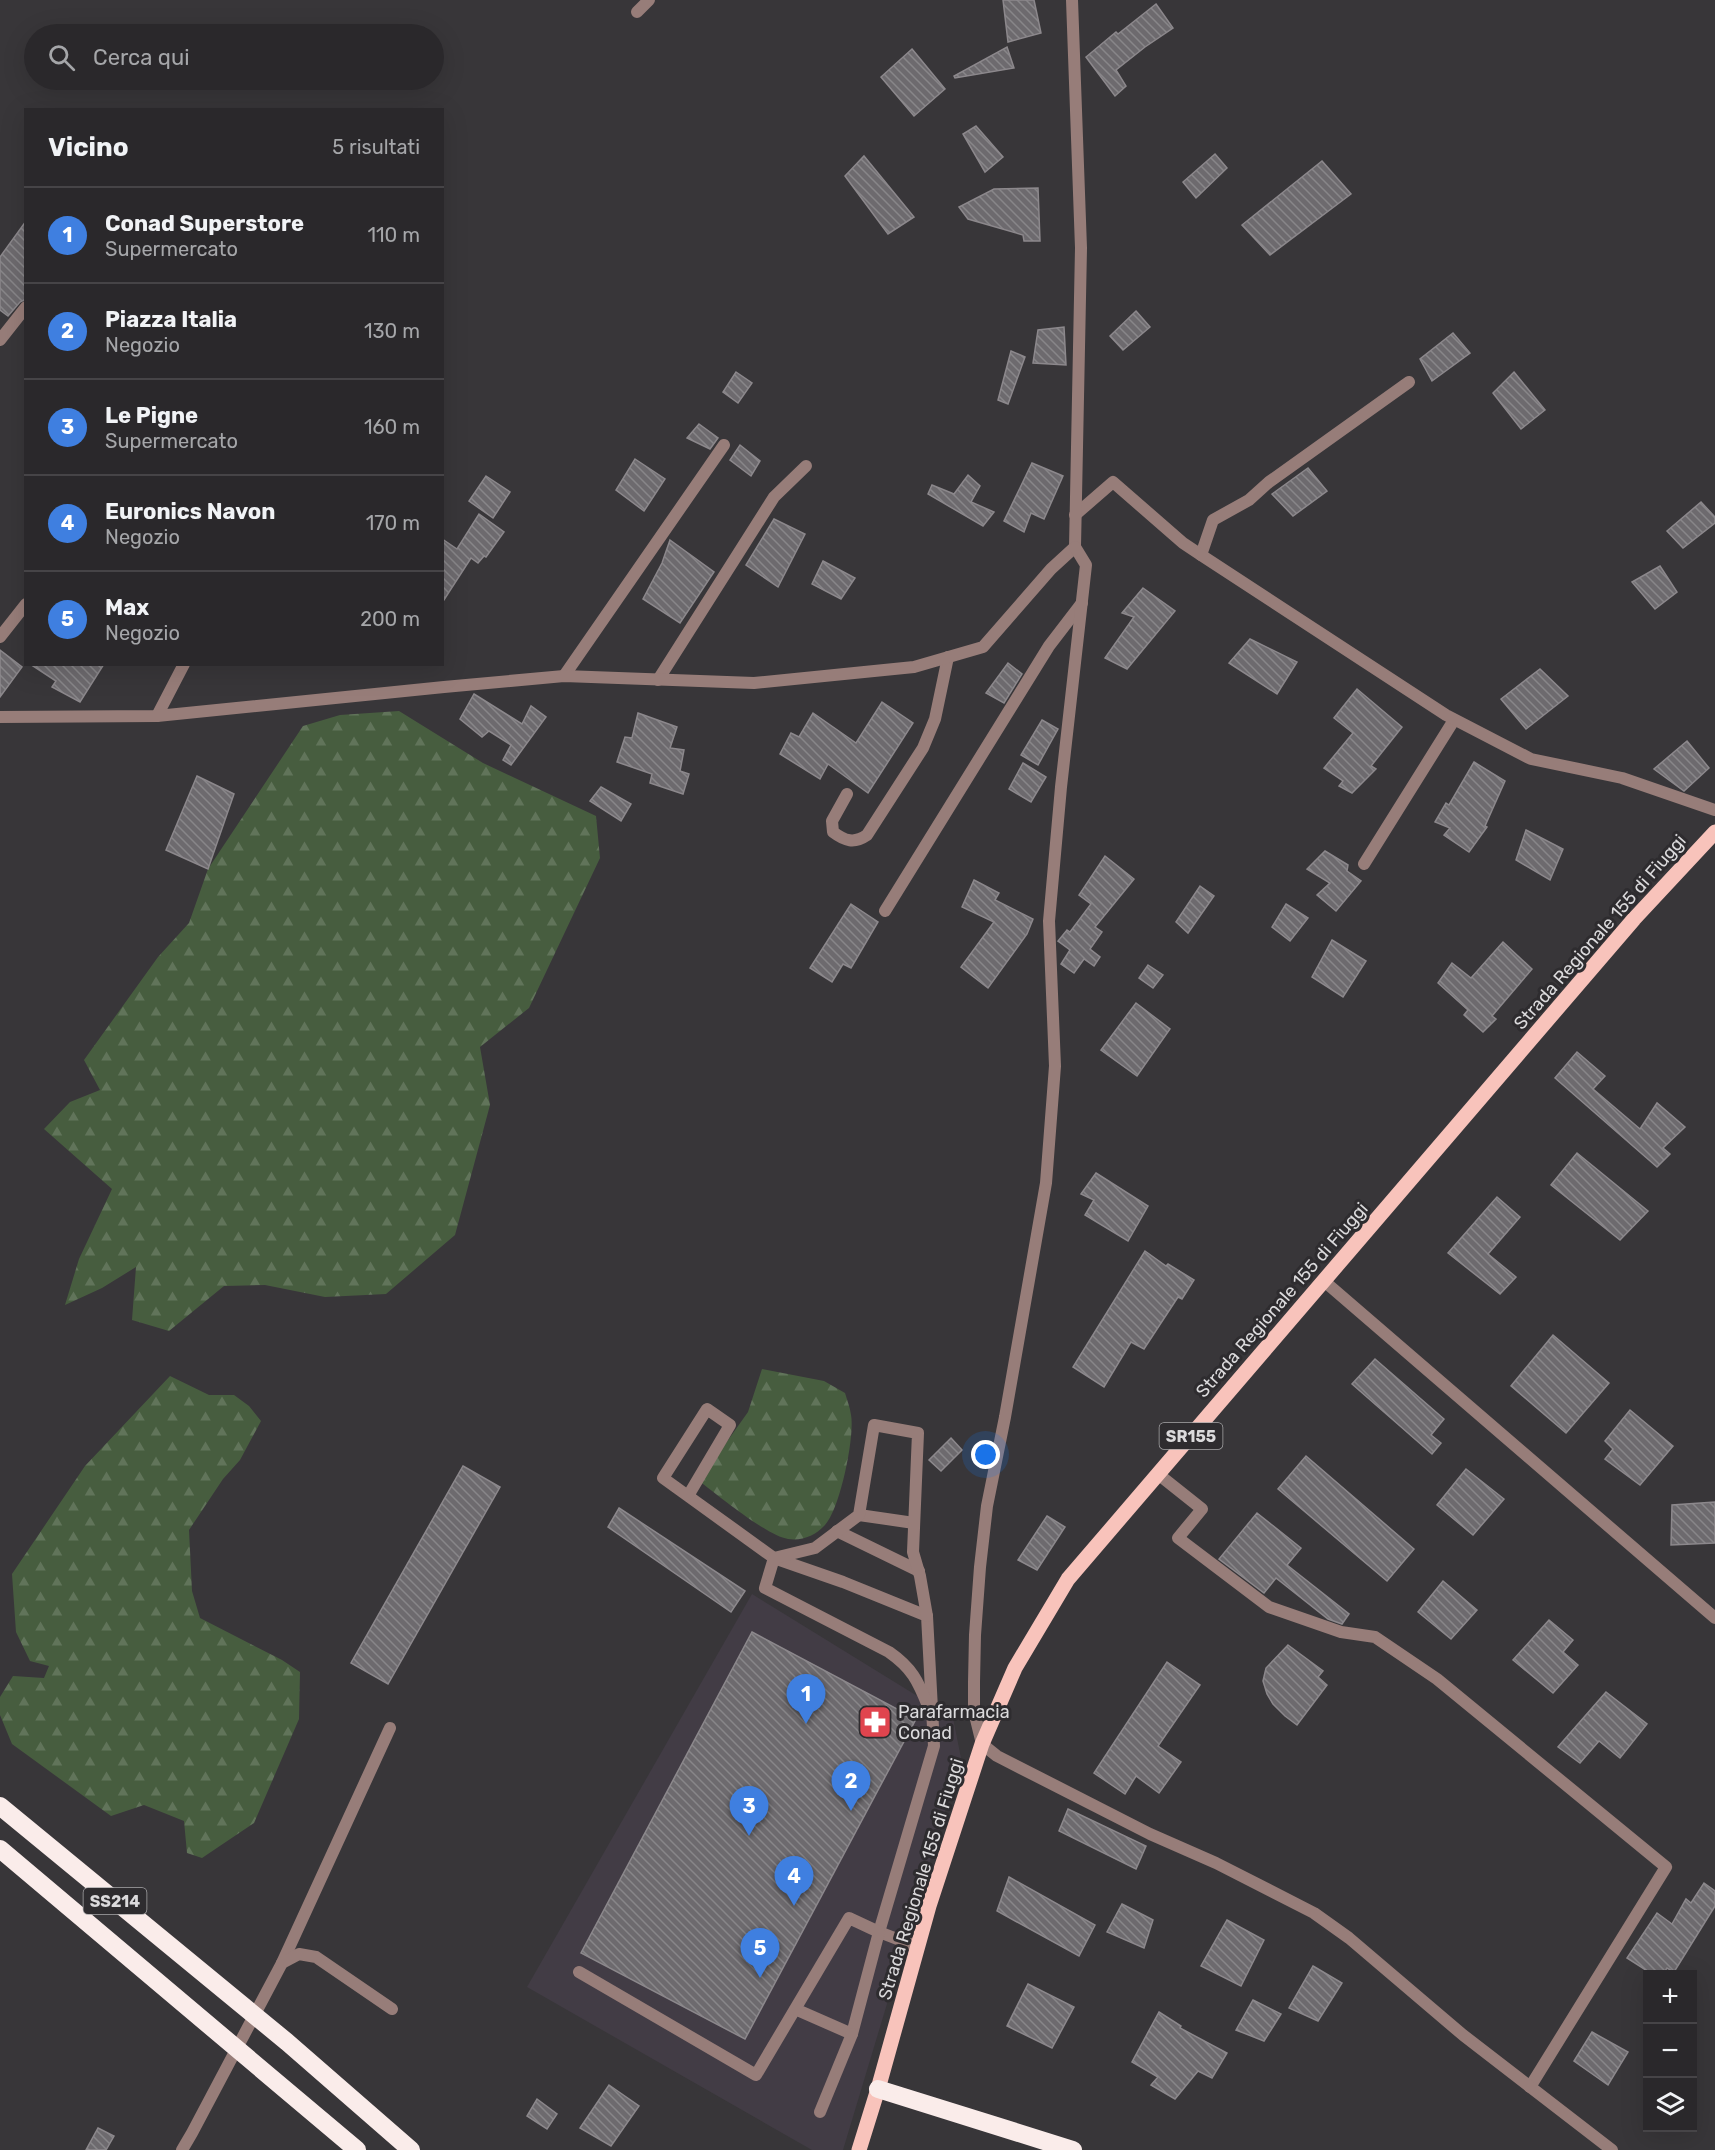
<!DOCTYPE html>
<html lang="it">
<head>
<meta charset="utf-8">
<style>
  body { margin:0; font-family:Rubik,sans-serif; background:#323033; color:#f1f3f6 }
  .controls { position:absolute; right:18px; bottom:18px; display:grid; overflow:hidden; border-radius:0px; box-shadow:0 6px 24px #0002 }
  .controls button { width:54px; height:54px; display:grid; place-items:center; padding:0; border:0; border-bottom:2px solid #464447; background:#2a282b; color:#f1f3f6; font:30px sans-serif }
  .you { position:absolute; left:986px; top:1455px; width:21px; height:21px; margin:-15px; border:4px solid #fff; border-radius:50%; background:#1a73e8; box-shadow:0 0 0 9px #1a73e833 }
  .badge { display:grid; place-items:center; width:39px; height:39px; border-radius:50%; background:#ee8bf8; color:#fff; font-size:20px; font-weight:700 }
  .pin { position:absolute; translate:-50% -50px; filter:drop-shadow(0 2px 3px #0008) }
  .pin::after { content:''; position:absolute; top:32px; width:21px; height:18px; background:inherit; clip-path:polygon(0 0,100% 0,50% 100%) }
  .list { margin:0; padding:0; list-style:none }
  h2 { display:flex; justify-content:space-between; align-items:center; height:78px; margin:0; padding:0 24px; font-size:26px }
  h2 small { font-size:20px; font-weight:400; color:#a5a6a9 }
  .list li { display:grid; grid-template-columns:39px 1fr auto; gap:18px; align-items:center; box-sizing:border-box; height:96px; padding:0 24px; border-top:2px solid #464447 }
  .list b { display:block; font-size:22px; white-space:nowrap }
  .list p { margin:0; font-size:20px; white-space:nowrap; color:#a5a6a9 }
  .list em { font-size:20px; font-style:normal; color:#a5a6a9 }
  .icon { flex:none; width:33px; height:33px; fill:none; stroke:currentColor; stroke-width:2; stroke-linecap:round; stroke-linejoin:round }
  .map { position:relative; flex:none; width:1715px; height:2150px; overflow:hidden }
  .search { position:absolute; background:#2a282b; box-shadow:0 6px 24px #0002; left:24px; top:24px; width:420px; height:66px; display:flex; align-items:center; gap:15px; box-sizing:border-box; padding:0 21px; border-radius:33px; color:#a5a6a9; font-size:22px }
  .panel { position:absolute; background:#2a282b; box-shadow:0 6px 24px #0002; left:24px; top:108px; width:420px; height:558px; border-radius:0px }
  .map>svg:first-child { display:block }
  .built { fill:#423c45 }
  .forest { fill:url(#forest-firs) }
  .building { fill:url(#building-back-hatch); stroke:#8c888c; stroke-width:1.5 }
  .lines { fill:none; stroke-linecap:round; stroke-linejoin:round }
  .lane { stroke:#977d79; stroke-width:12 }
  .street { stroke:#977d79; stroke-width:12 }
  .primary { stroke:#f8c3bb; stroke-width:15 }
  .highway { stroke:#faecea; stroke-width:18 }
  .labels { text-anchor:middle; dominant-baseline:central; stroke-width:6; stroke-linejoin:round; paint-order:stroke }
  .shield { fill:#2e2c2f; stroke:#a7a6a8; stroke-width:1.5 }
  .shield-label { font-size:16px; font-weight:bold; fill:#dbdadc }
  .street-label { font-size:18px; fill:#dbdadc; stroke:#2e2c2f }
  .poi-label { font-size:18px; fill:#dbdadc; stroke:#2e2c2f; text-anchor:start }
</style>
</head>
<body>
<div class="map">
<svg width="1715" height="2150" viewBox="0 0 1715 2150">
  <defs>
    <pattern id="forest-firs" width="22" height="20" patternUnits="userSpaceOnUse" patternTransform="scale(1.5)"><rect width="22" height="20" fill="#475d3f"/><path d="M5 1l3.5 6h-7zM16 11l3.5 6h-7z" fill="#61745a"/></pattern>
    <pattern id="building-back-hatch" width="6" height="6" patternUnits="userSpaceOnUse" patternTransform="scale(1.5)"><rect width="6" height="6" fill="#6d6a6e"/><path d="M-1 5l2 2M0 0l6 6M5-1l2 2" fill="none" stroke="#888689"/></pattern>
  </defs>
  <rect width="100%" height="100%" fill="#383639"/>
  <path class="built" d="M752 1594 953 1718 961 1758 843 2150H812L527 1987Z"/>
  <g class="forest">
    <path d="M399 711 483 763 596 816 600 858 529 1008 480 1047 490 1105 455 1235 386 1294 325 1297 265 1285 224 1286 169 1331 132 1320 136 1267 102 1288 65 1305 79 1259 112 1189 44 1129 70 1102 100 1090 84 1060 158 957 189 923 208 869 303 726 340 715Z"/>
    <path d="M762 1369 824 1381 845 1393C847 1400 850 1407 851 1415 855 1437 840 1509 825 1525 815 1536 802 1541 788 1539 767 1536 718 1495 699 1481L748 1412Z"/>
    <path d="M170 1376 209 1395H234L249 1406 261 1421 240 1460 223 1479 189 1530 192 1591 200 1618 282 1660 300 1672 299 1719 254 1823 202 1858 187 1853 184 1821 144 1805 111 1816 12 1744 0 1715V1697L13 1676 44 1678 49 1666 30 1661 16 1632 12 1574 85 1466Z"/>
  </g>
  <g class="building">
    <path d="M1003 0H1034L1041 33 1008 42Z"/>
    <path d="M1156 4 1173 28 1145 47 1116 70 1126 86 1115 96 1086 57 1116 32 1118 34Z"/>
    <path d="M1007 47 1014 68 955 78 954 76Z"/>
    <path d="M912 49 945 89 914 116 881 77Z"/>
    <path d="M976 126 1003 157 985 172 963 134Z"/>
    <path d="M1215 154 1227 168 1196 198 1183 182Z"/>
    <path d="M864 156 914 217 888 234 845 176Z"/>
    <path d="M1322 161 1351 194 1270 255 1242 225Z"/>
    <path d="M1038 188 1040 241H1024L1023 235 968 219 959 207 994 189Z"/>
    <path d="M26 221V299L20 302 8 316 0 310V257Z"/>
    <path d="M1136 311 1150 327 1123 350 1110 336Z"/>
    <path d="M1064 327 1066 365 1033 363 1038 330Z"/>
    <path d="M1453 333 1470 353 1432 381 1420 359Z"/>
    <path d="M1011 351 1025 357 1008 404 998 400Z"/>
    <path d="M736 372 752 383 738 403 723 392Z"/>
    <path d="M1514 372 1545 410 1521 429 1493 393Z"/>
    <path d="M699 424 718 438 710 449 687 438Z"/>
    <path d="M740 445 760 461 751 476 730 460Z"/>
    <path d="M635 459 665 479 644 511 616 490Z"/>
    <path d="M1032 463 1063 476 1044 519 1031 513 1024 532 1004 521Z"/>
    <path d="M1308 468 1327 491 1293 516 1272 494Z"/>
    <path d="M968 475 980 486 971 502 994 512 983 526 928 494 932 485 954 494Z"/>
    <path d="M486 476 510 492 493 518 469 501Z"/>
    <path d="M1701 502 1715 517V523L1683 548 1667 531Z"/>
    <path d="M479 514 504 532 486 557 484 556 478 563 471 558 442 603V539L457 549Z"/>
    <path d="M774 519 805 534 778 587 746 565Z"/>
    <path d="M670 540 714 572 680 623 643 599 662 563Z"/>
    <path d="M823 561 855 578 841 599 812 584Z"/>
    <path d="M1660 566 1677 592 1655 609 1632 582Z"/>
    <path d="M1143 588 1175 611 1127 669 1105 658 1134 617 1122 613Z"/>
    <path d="M1250 639 1297 662 1277 694 1229 663Z"/>
    <path d="M0 650 22 667 0 697Z"/>
    <path d="M1008 663 1022 674 1004 703 986 693Z"/>
    <path d="M30 664H104L80 702 52 687 56 681Z"/>
    <path d="M1540 669 1568 696 1526 729 1501 699Z"/>
    <path d="M1357 689 1402 727 1371 766 1376 769 1352 793 1339 786 1343 781 1324 768 1353 733 1334 718Z"/>
    <path d="M474 694 522 724 531 706 546 717 511 765 503 760 511 745 489 731 482 737 460 719Z"/>
    <path d="M882 702 913 723 868 793 828 764 820 779 780 754 791 733 799 737 813 713 856 743Z"/>
    <path d="M638 713 677 727 670 748 684 750 680 771 689 774 683 794 650 783 652 774 617 762 625 737 632 738Z"/>
    <path d="M1042 720 1058 729 1038 765 1021 755Z"/>
    <path d="M1687 741 1709 768 1684 791 1654 769Z"/>
    <path d="M1474 762 1505 781 1485 826 1487 827 1469 852 1444 835 1450 828 1435 822 1446 803 1449 805Z"/>
    <path d="M1023 763 1046 777 1031 802 1009 789Z"/>
    <path d="M197 776 234 794 208 869 166 850Z"/>
    <path d="M601 787 631 804 621 821 590 801Z"/>
    <path d="M1526 830 1563 849 1550 880 1516 860Z"/>
    <path d="M1325 851 1348 865 1347 871 1361 881 1336 911 1317 895 1330 883 1307 869Z"/>
    <path d="M1105 856 1134 879 1095 927 1102 932 1090 949 1100 957 1094 966 1084 959 1074 973 1061 964 1070 950 1058 941 1067 930 1070 932 1091 904 1079 895Z"/>
    <path d="M974 880 999 893 995 900 1033 919 1027 934 988 988 961 967 994 922 962 907Z"/>
    <path d="M1200 886 1214 896 1188 933 1176 922Z"/>
    <path d="M851 904 878 922 851 968 843 964 832 982 810 968Z"/>
    <path d="M1286 904 1308 918 1290 941 1272 927Z"/>
    <path d="M1332 940 1366 961 1343 997 1312 977Z"/>
    <path d="M1503 942 1532 969 1492 1016 1496 1019 1483 1032 1464 1015 1468 1010 1438 983 1452 963 1471 978Z"/>
    <path d="M1148 965 1163 975 1153 988 1139 978Z"/>
    <path d="M1136 1003 1170 1029 1137 1076 1101 1050Z"/>
    <path d="M1577 1052 1605 1076 1593 1089 1640 1129 1657 1103 1685 1127 1663 1148 1670 1154 1657 1167 1555 1078Z"/>
    <path d="M1577 1153 1648 1211 1620 1240 1551 1185Z"/>
    <path d="M1096 1173 1148 1206 1128 1241 1085 1215 1094 1200 1081 1194Z"/>
    <path d="M1497 1197 1520 1217 1488 1254 1516 1277 1500 1294 1448 1253Z"/>
    <path d="M1145 1251 1166 1266 1168 1264 1194 1280 1182 1299 1178 1297 1144 1349 1131 1342 1104 1387 1073 1367Z"/>
    <path d="M1553 1335 1609 1383 1566 1433 1511 1386Z"/>
    <path d="M1375 1359 1444 1419 1431 1435 1441 1443 1432 1454 1352 1384Z"/>
    <path d="M1630 1410 1673 1446 1640 1485 1605 1459 1613 1449 1605 1441Z"/>
    <path d="M951 1438 962 1450 941 1471 929 1460Z"/>
    <path d="M1306 1456 1414 1549 1387 1581 1278 1489Z"/>
    <path d="M463 1466 500 1487 388 1684 351 1663Z"/>
    <path d="M1466 1469 1504 1499 1473 1535 1437 1505Z"/>
    <path d="M1715 1502V1543L1671 1545 1672 1505Z"/>
    <path d="M619 1508 745 1591 731 1612 608 1527Z"/>
    <path d="M1257 1513 1301 1548 1287 1565 1349 1614 1342 1624 1328 1619 1276 1578 1264 1593 1219 1559Z"/>
    <path d="M1047 1516 1065 1527 1037 1570 1018 1560Z"/>
    <path d="M1443 1581 1477 1610 1451 1639 1418 1612Z"/>
    <path d="M1549 1620 1573 1640 1563 1652 1578 1665 1553 1693 1513 1660Z"/>
    <path d="M752 1632 916 1719 745 2039 581 1953Z"/>
    <path d="M1288 1645 1323 1671 1318 1677 1327 1685 1297 1725 1285 1716 1273 1704 1267 1694 1263 1681 1266 1668Z"/>
    <path d="M1167 1662 1200 1685 1158 1746 1181 1762 1159 1793 1136 1776 1125 1794 1094 1773Z"/>
    <path d="M1606 1692 1647 1724 1620 1758 1599 1741 1580 1763 1558 1747Z"/>
    <path d="M1068 1809 1146 1846 1136 1869 1059 1831Z"/>
    <path d="M1009 1877 1095 1925 1079 1956 997 1911Z"/>
    <path d="M1704 1883 1715 1891V1906L1674 1972 1667 1968 1663 1974H1652L1627 1958 1657 1913 1672 1924 1686 1899 1691 1903Z"/>
    <path d="M1122 1904 1153 1920 1144 1948 1107 1932Z"/>
    <path d="M1227 1920 1264 1940 1241 1986 1201 1966Z"/>
    <path d="M1313 1966 1342 1983 1318 2021 1289 2008Z"/>
    <path d="M1028 1984 1074 2007 1052 2048 1007 2026Z"/>
    <path d="M1253 2000 1281 2014 1264 2041 1236 2030Z"/>
    <path d="M1159 2012 1181 2026 1180 2028 1227 2053 1212 2078 1198 2071 1175 2099 1151 2085 1158 2077 1132 2062Z"/>
    <path d="M1592 2032 1628 2052 1608 2085 1574 2061Z"/>
    <path d="M609 2085 639 2106 611 2146 580 2128Z"/>
    <path d="M537 2099 557 2114 547 2129 527 2116Z"/>
    <path d="M98 2128 114 2136 106 2150H86Z"/>
  </g>
  <g class="lines">
    <g class="lane">
      <path d="M637 12 649 0"/>
      <path d="M0 340 26 307"/>
      <path d="M1201 555 1213 520 1249 500 1269 482 1409 382"/>
      <path d="M0 637 26 604"/>
      <path d="M564 676 724 445"/>
      <path d="M658 680 774 497 806 466"/>
      <path d="M157 716 184 664"/>
      <path d="M847 794 832 821 833 832C845 841 854 844 867 835L923 748 935 719 948 657"/>
      <path d="M1364 864 1454 720"/>
      <path d="M885 911 1049 646 1082 603"/>
      <path d="M1324 1281 1715 1618"/>
      <path d="M1158 1474 1202 1509 1178 1538 1269 1607 1341 1632 1375 1637 1437 1679 1666 1867 1530 2087"/>
      <path d="M688 1496 663 1478 707 1409 730 1425 688 1496 774 1558 843 1582 927 1616 934 1746 879 1932 918 1947"/>
      <path d="M859 1515 914 1523"/>
      <path d="M837 1531 919 1571"/>
      <path d="M927 1616 920 1576 913 1552 918 1433 874 1425 859 1515 815 1548 774 1558 765 1588 889 1652C912 1668 918 1681 928 1706"/>
      <path d="M982 1744 997 1756 1150 1834 1216 1863 1314 1913 1349 1938 1463 2035 1612 2150"/>
      <path d="M282 1963 390 1728"/>
      <path d="M579 1972 756 2075 849 1918 879 1932 852 2034 795 2009"/>
      <path d="M820 2112 852 2034"/>
    </g>
    <g class="street">
      <path d="M1075 515 1113 482 1183 543 1201 555 1446 715 1531 759 1622 778 1715 810"/>
      <path d="M0 717 157 716 444 687 564 676 754 683 914 667 983 647 1051 569 1075 547 1081 248 1072 0"/>
      <path d="M982 1744 974 1711V1682L975 1635 980 1567 987 1506 1005 1417 1046 1183 1055 1066 1049 921 1061 787 1086 565 1075 547"/>
      <path d="M182 2150 192 2133 282 1963 299 1954 316 1957 392 2009"/>
    </g>
    <path class="primary" d="M859 2150 878 2089 929 1906 982 1744 1015 1668 1068 1579 1634 919 1715 832"/>
    <g class="highway">
      <path d="M0 1806 287 2042 411 2150"/>
      <path d="M0 1849 357 2150"/>
      <path d="M878 2089 1073 2150"/>
    </g>
  </g>
  <defs>
    <g id="pharmacy-square" transform="scale(1.725)"><rect x="-9" y="-9" width="18" height="18" rx="4" fill="#e0444e" stroke="#2e2c2f"/><path d="M-2-6h4v4h4v4h-4v4h-4v-4h-4v-4h4Z" fill="#fff"/></g>
  </defs>
  <g fill-rule="evenodd">
    <use href="#pharmacy-square" x="875" y="1722"/>
  </g>
  <g class="labels">
    <g class="shield">
      <rect x="1159.5" y="1423" width="63" height="26" rx="4.5"/>
      <rect x="83.5" y="1888" width="63" height="26" rx="4.5"/>
    </g>
    <g class="shield-label">
      <text x="1191" y="1436">SR155</text>
      <text x="115" y="1901">SS214</text>
    </g>
    <g class="street-label">
      <text transform="translate(1600 932) rotate(-49)">Strada Regionale 155 di Fiuggi</text>
      <text transform="translate(1282 1300) rotate(-49)">Strada Regionale 155 di Fiuggi</text>
      <text transform="translate(921 1879) rotate(-73)">Strada Regionale 155 di Fiuggi</text>
    </g>
    <g class="poi-label">
      <text x="898" y="1712">Parafarmacia<tspan x="898" dy="21">Conad</tspan></text>
    </g>
  </g>
</svg>
<div class="controls">
<button>+</button>
<button>−</button>
<button><svg class="icon" aria-label="layers" viewBox="0 0 24 24"><path d="M12 4l9 5-9 5-9-5zM3 14l9 5 9-5"/></svg></button>
</div>
<div class="you"></div>
<div class="pin badge" style="left:806px;top:1724px;background:#3f7fe0">1</div>
<div class="pin badge" style="left:851px;top:1811px;background:#3f7fe0">2</div>
<div class="pin badge" style="left:749px;top:1836px;background:#3f7fe0">3</div>
<div class="pin badge" style="left:794px;top:1906px;background:#3f7fe0">4</div>
<div class="pin badge" style="left:760px;top:1978px;background:#3f7fe0">5</div>
<div class="search"><svg class="icon" aria-label="search" viewBox="0 0 24 24"><circle cx="10" cy="10" r="6"/><path d="M15 15l6 6"/></svg>Cerca qui</div>
<section class="panel">
<h2>Vicino<small>5 risultati</small></h2>
<ul class="list">
<li><span class="badge" style="background:#3f7fe0">1</span><div><b>Conad Superstore</b><p>Supermercato</p></div><em>110 m</em></li>
<li><span class="badge" style="background:#3f7fe0">2</span><div><b>Piazza Italia</b><p>Negozio</p></div><em>130 m</em></li>
<li><span class="badge" style="background:#3f7fe0">3</span><div><b>Le Pigne</b><p>Supermercato</p></div><em>160 m</em></li>
<li><span class="badge" style="background:#3f7fe0">4</span><div><b>Euronics Navon</b><p>Negozio</p></div><em>170 m</em></li>
<li><span class="badge" style="background:#3f7fe0">5</span><div><b>Max</b><p>Negozio</p></div><em>200 m</em></li>
</ul>
</section>
</div>
</body>
</html>
